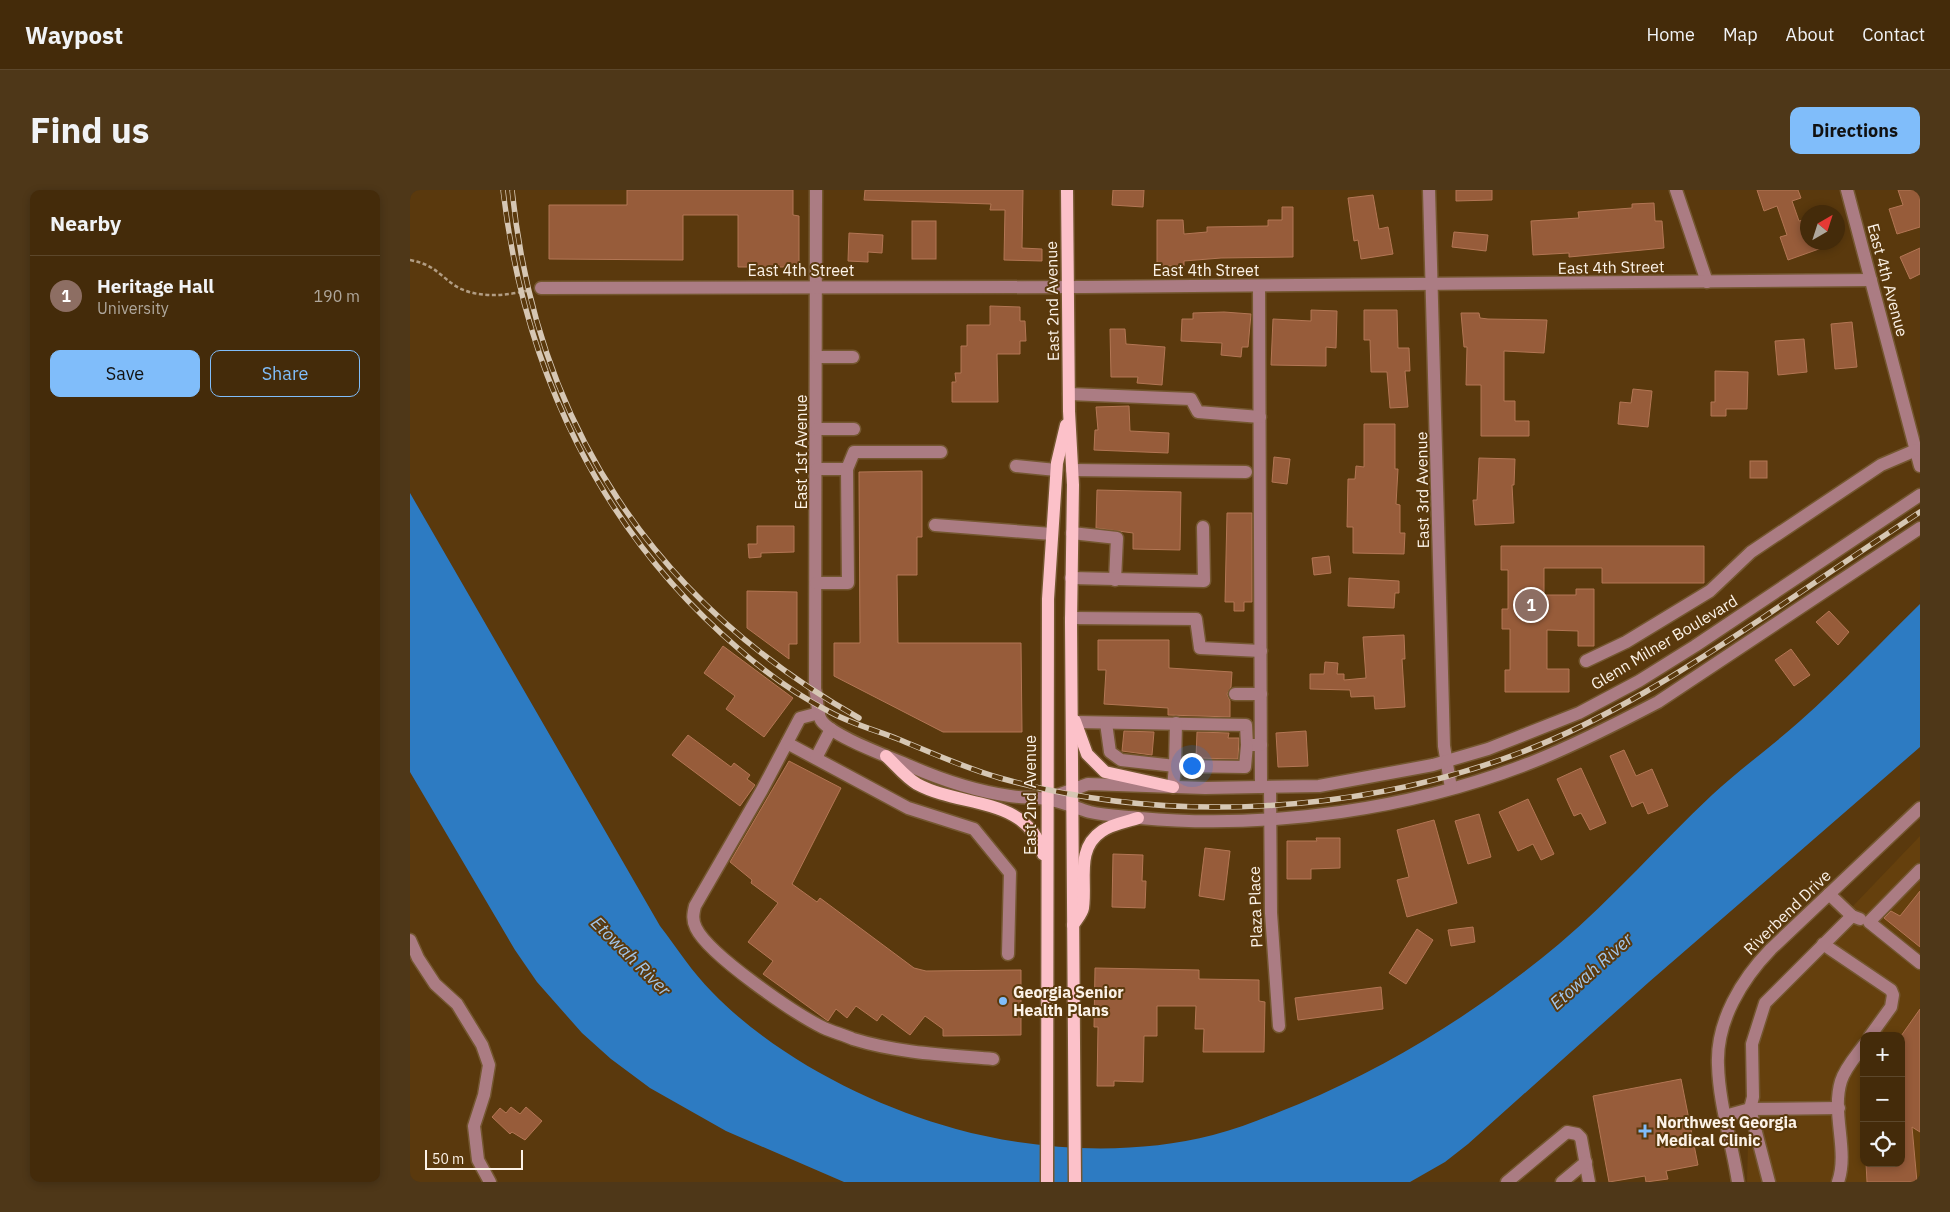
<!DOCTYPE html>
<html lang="en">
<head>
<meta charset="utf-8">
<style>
  body { margin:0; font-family:"IBM Plex Sans",sans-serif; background:#4e3718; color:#f1f3f6 }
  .controls { position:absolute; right:15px; bottom:15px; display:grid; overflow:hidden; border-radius:10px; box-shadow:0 2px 8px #0003 }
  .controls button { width:45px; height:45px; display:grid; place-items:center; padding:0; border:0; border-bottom:1px solid #5c472b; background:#442b0a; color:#f1f3f6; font:25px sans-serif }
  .compass { position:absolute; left:1390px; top:15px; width:45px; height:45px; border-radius:50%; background:#442b0a; box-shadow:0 2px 8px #0003; rotate:39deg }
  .scale { position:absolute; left:15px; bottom:12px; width:98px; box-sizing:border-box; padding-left:5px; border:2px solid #fcf2e7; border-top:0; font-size:14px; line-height:18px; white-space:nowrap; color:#fcf2e7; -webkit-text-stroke:4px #5a390d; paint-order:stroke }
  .you { position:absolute; left:781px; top:575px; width:18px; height:18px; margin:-12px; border:4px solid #fff; border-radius:50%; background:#1a73e8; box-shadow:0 0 0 8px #1a73e833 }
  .badge { display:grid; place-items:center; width:32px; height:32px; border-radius:50%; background:#80bdfa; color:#fff; font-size:16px; font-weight:700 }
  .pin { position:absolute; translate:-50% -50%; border:2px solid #fff; box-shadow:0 1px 5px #0006 }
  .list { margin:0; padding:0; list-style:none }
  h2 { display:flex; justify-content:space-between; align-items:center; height:65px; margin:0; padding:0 20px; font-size:21px }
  h2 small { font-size:16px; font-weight:400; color:#afa79c }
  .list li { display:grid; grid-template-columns:32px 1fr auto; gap:15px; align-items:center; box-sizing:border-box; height:80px; padding:0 20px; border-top:1px solid #5c472b }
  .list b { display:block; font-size:19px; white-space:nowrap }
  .list p { margin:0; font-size:16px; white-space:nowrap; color:#afa79c }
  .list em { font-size:16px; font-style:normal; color:#afa79c }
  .actions { display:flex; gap:10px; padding:15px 20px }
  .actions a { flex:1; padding:11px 0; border:1px solid #80bdfa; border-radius:10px; text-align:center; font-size:18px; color:#80bdfa }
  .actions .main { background:#80bdfa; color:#111 }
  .icon { flex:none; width:28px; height:28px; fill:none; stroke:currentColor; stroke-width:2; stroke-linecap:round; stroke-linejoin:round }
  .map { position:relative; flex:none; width:1510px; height:992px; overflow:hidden; border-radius:10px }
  header { display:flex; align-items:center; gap:30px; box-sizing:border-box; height:70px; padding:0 25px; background:#442b0a; border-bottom:1px solid #5c472b }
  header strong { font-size:24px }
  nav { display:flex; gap:28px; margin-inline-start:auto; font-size:18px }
  .intro { display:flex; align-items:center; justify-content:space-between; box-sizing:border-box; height:120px; padding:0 30px }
  h1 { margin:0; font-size:35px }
  .button { padding:12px 22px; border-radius:10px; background:#80bdfa; color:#111; font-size:18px; font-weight:700 }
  main { display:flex; gap:30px; padding:0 30px }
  aside { flex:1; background:#442b0a; border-radius:10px; box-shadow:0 2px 8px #0003 }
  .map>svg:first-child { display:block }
  .built { fill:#65400d; fill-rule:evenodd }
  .water { fill:#2d7bc2 }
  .building { fill:#975c3a; stroke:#b37654 }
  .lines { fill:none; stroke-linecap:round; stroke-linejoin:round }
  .minor-casing { stroke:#745730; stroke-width:15 }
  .major-casing { stroke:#745730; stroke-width:15 }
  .path { stroke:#b29d83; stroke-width:2.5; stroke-dasharray:4 2.5; stroke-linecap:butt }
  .minor { stroke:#ab7c83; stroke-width:12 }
  .major { stroke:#fcc1c9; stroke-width:12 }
  .rail-casing { stroke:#d6c7b4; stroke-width:5.5 }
  .rail { stroke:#5a390d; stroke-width:4; stroke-dasharray:11; stroke-linecap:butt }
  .poi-dot { fill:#80bdfa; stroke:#5a390d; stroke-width:2 }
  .labels { text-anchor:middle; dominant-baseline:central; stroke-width:4; stroke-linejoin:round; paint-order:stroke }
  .street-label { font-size:16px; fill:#fcf2e7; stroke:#5a390d }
  .poi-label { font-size:16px; font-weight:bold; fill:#fcf2e7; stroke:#5a390d; text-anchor:start }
  .water-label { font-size:18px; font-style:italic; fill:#a2c6eb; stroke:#5a390d }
</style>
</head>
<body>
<header>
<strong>Waypost</strong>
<nav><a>Home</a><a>Map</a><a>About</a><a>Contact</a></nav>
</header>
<div class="intro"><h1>Find us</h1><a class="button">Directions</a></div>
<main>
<aside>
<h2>Nearby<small></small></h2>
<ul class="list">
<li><span class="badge" style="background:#8d6e63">1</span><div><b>Heritage Hall</b><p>University</p></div><em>190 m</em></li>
</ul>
<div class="actions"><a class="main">Save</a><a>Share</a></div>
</aside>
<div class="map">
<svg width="1510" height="992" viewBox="0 0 1510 992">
  <rect width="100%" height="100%" fill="#5a390d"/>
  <path class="built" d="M1510 646V992H1337L1340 876 1358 805ZM1454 846H1491V973H1454Z"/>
  <path class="water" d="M0 303 250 736C267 758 282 782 302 802 365 867 459 915 546 939 627 961 721 966 803 945 832 938 861 925 889 914 984 874 1070 820 1149 754 1203 708 1250 654 1302 605 1330 579 1361 557 1390 531 1432 494 1470 453 1510 414V557L1239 792 1058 954 1035 972 1000 992H434L316 941 240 898 201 869 172 843 127 792 105 760 0 582Z"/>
  <g class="building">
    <path d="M217 0H383V25L389 26V77H328V25H273V70L139 69V15H217Z"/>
    <path d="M455 0H613L612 58 632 59V71L594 70 595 20H580L581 14 454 10Z"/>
    <path d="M703 0H734L733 17 702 15Z"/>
    <path d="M1046 0H1082V10L1046 11Z"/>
    <path d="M1347 0H1388L1391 8 1382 11 1389 31 1398 29V52H1423V54L1378 70 1370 47 1377 45 1367 16 1354 21Z"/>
    <path d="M1488 0H1510V37L1487 44 1479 19 1493 15Z"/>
    <path d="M963 5 969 39 978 37 983 64 951 69 948 50 944 51 938 8Z"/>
    <path d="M1244 13 1245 31H1252L1254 58 1159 67V63L1123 65 1121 31 1169 28 1168 22 1222 18V14Z"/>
    <path d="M872 17H883V67L811 68 774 71V76H747V30H773L774 44 797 42V37L858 36V30H872Z"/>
    <rect x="502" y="31" width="24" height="38"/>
    <path d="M1044 42 1078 45 1076 61 1042 57Z"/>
    <path d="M439 43 473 45 472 63 458 62V72L438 71Z"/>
    <path d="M1510 58V84L1500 89 1490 67Z"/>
    <path d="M580 116 610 117V131H615L616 151H610V164H587L588 212H542V192H546L545 183H551V156H557V135H580Z"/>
    <path d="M901 120 927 121 926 158 916 157V176L861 175 863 129 901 131Z"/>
    <path d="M954 120H987L988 158H999L1000 181H995L998 217 980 218 977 182H961L960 150H954Z"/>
    <path d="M814 122 841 124 838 157H832L831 167 811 165 812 153 771 151 772 129H783V123Z"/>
    <path d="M1051 123H1069L1070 128 1078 129 1137 130 1134 163 1094 161V211H1105V231H1119V246H1071V195H1056L1057 157H1054Z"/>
    <path d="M1442 132 1447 177 1425 179 1421 134Z"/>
    <path d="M700 139H715L716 154 755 157 752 195 727 193 728 187H701Z"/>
    <path d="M1394 149 1397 182 1368 185 1365 151Z"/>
    <path d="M1305 181 1338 182 1337 219H1316V226H1301V212H1305Z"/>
    <path d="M1223 199 1242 201 1238 237 1208 234 1210 212 1221 213Z"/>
    <path d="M719 216 720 241 759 243 758 263 684 260 685 240H688L686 217Z"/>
    <path d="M954 234H985V279H988L986 314 990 315V343H995L994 364 943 363V337H937L938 289H945L946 276 954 277Z"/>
    <path d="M864 267 880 269 877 294 862 292Z"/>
    <path d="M1069 268 1105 269 1104 295H1102L1104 333 1065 335 1063 310H1067Z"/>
    <rect x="1340" y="271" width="17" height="17"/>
    <path d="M512 281V347H507V385H487L488 453H611L612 542H533L424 486V453H450L449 282Z"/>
    <path d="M687 300 771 302 770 360 723 359V343L686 338Z"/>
    <path d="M817 323H842V412H834V421H824V412H815Z"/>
    <path d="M347 336H384V362L351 363V367L339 368 338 354H347Z"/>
    <path d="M1091 356H1294V393H1192V378H1134V405H1166V399H1184V456H1168V441L1137 440V479H1159V502H1095V480H1100V439H1092V419H1098V380H1091Z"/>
    <path d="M919 366 921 383 904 385 902 368Z"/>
    <path d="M939 388 989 391V403H985L984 418 938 416Z"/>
    <path d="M337 401 387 402V454H379V469L337 438Z"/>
    <path d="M1419 421 1439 442 1428 455 1406 432Z"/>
    <path d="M994 445 995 469H992L995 517 965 519 964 506 941 507 940 500 900 499V484H914L915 472 928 473 927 484H934V490L956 488 953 447Z"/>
    <path d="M688 450H759V478L822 482 821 497 817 504 820 511V527L758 525V518L694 514 696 480H688Z"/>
    <path d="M313 456 383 508 354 547 316 519 325 506 294 483Z"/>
    <path d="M1381 459 1400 485 1384 496 1365 470Z"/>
    <path d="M714 541 744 542 742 565 712 561Z"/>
    <path d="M896 541 898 576 868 577 866 543Z"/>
    <path d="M787 542 819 543 818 548H829L828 569 786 568Z"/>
    <path d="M278 545 321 577 324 573 340 585 337 589 345 595 330 616 262 565Z"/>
    <path d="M1214 560 1226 586 1242 579 1258 616 1238 624 1233 612 1222 617 1200 566Z"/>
    <path d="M379 571 431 598 382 694 407 712 410 708 504 778 516 781 611 780V845L533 846V839L515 826 500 845 472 824 467 831 446 816 437 828 426 819 418 831 353 784 363 771 338 752 368 713 341 693 342 690 320 672Z"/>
    <path d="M1171 578 1196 633 1180 640 1171 623 1164 626 1147 589Z"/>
    <path d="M1118 609 1144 664 1131 670 1123 654 1108 661 1089 622Z"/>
    <path d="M1069 624 1081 667 1058 674 1045 631Z"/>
    <path d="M1024 630 1047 713 997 727 987 690 999 687 987 640Z"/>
    <path d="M906 648H930V678L901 679V689H877V651H907Z"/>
    <path d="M795 658 820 661 814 710 789 706Z"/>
    <path d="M703 664 733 665 732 691H736L735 718 702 717Z"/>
    <path d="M1510 701V757L1474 728 1481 721 1490 726Z"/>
    <path d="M1063 737 1065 752 1041 756 1038 740Z"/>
    <path d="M1007 739 1023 750 996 794 979 783Z"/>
    <path d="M685 778 789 780V789L849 790V811L855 812 854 862H793L794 839H785L786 816H747V846H734L733 892 704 891V896H687L688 837H684Z"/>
    <path d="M971 797 973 819 888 830 885 808Z"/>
    <path d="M1510 819V942L1502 937 1507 992H1457L1456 973H1491V846Z"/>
    <path d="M1271 889 1288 975 1256 981 1258 989 1236 992 1235 986 1199 992 1183 906Z"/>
    <path d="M101 917 110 924 116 917 132 931 115 950 102 942 100 944 82 927 90 918 96 923Z"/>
  </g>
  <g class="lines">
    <g class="minor-casing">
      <g id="minor">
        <path d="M406 0 405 499C408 509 406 520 411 530 421 546 480 567 500 576 532 590 565 601 600 606 612 608 624 607 636 609 651 611 666 618 680 622 696 626 714 626 730 628 859 640 1004 619 1125 571 1167 554 1208 533 1248 512L1510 338"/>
        <path d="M1019 0 1034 556 1041 598"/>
        <path d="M1266 0 1297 92"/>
        <path d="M1437 0 1510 276"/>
        <path d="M849 96 851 597"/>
        <path d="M131 98 676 97 1461 90"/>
        <path d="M407 167H443"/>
        <path d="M659 204 781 209 788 222 850 227"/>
        <path d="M407 239H444"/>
        <path d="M606 276 646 280"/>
        <path d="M407 279H437L444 262H531"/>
        <path d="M662 280 836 282"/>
        <path d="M525 335 642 344"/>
        <path d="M662 343 707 348 705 390"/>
        <path d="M661 388 794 391 793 337"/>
        <path d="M406 393H438L437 279"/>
        <path d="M661 428 786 429 790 458 851 461"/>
        <path d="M1176 471 1216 452 1300 401 1341 362 1471 275 1506 260"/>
        <path d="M825 504H851"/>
        <path d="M409 523 390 528 352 600 285 716C283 724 282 730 286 738 299 765 385 824 414 838 423 842 434 845 443 849 488 863 536 865 583 869"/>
        <path d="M666 532 836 535 837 555H851"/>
        <path d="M696 533 700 562 711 570 765 576 766 533"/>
        <path d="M377 553 498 618 564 639 600 683 598 764"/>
        <path d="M406 568 421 539"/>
        <path d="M763 597 765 576 835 577 837 555"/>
        <path d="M860 597 861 723 869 836"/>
        <path d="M637 609 678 594 795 598 909 596 1023 575 1078 559 1169 523 1229 491 1285 456 1510 305"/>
        <path d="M1510 680 1459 732 1510 773"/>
        <path d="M1419 704 1442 726 1450 729"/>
        <path d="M0 750 8 768 25 794 47 814 72 855 79 875 74 905 64 936 68 970 80 992"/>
        <path d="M1413 754 1481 800 1483 805 1481 817 1460 846"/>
        <path d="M1315 926 1340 919 1429 918"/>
        <path d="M1097 992 1157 942 1167 944 1171 948 1179 992"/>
        <path d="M1152 992 1176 972"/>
        <path d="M1328 992C1322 953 1309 914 1308 875 1306 831 1332 789 1361 759L1510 618"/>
        <path d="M1359 992 1340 919 1343 907 1342 854 1355 813 1442 726"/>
        <path d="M1428 992C1439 960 1421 924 1431 891 1435 878 1446 866 1454 855"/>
      </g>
    </g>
    <g class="major-casing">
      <g id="major">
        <path d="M657 0 659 221 663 295 661 432 665 992"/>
        <path d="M665 531 677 564 695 582 763 597"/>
        <path d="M476 566C486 575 495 587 507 594 551 618 618 606 633 664"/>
        <path d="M663 735C666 730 672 724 673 718 677 691 665 659 692 641 702 634 716 632 728 628"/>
        <path d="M637 992 638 409 647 273 656 235"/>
      </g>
    </g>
    <path class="path" d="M0 70C24 75 26 82 44 95 65 109 96 106 120 100"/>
    <use href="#minor" class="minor"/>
    <use href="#major" class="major"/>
    <g class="rail-casing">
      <g id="rail">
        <path d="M93 0C114 180 190 341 330 460 356 483 389 506 420 522 442 534 465 540 488 549 522 563 555 578 590 588 758 635 949 624 1112 562 1198 529 1274 480 1351 429 1404 393 1457 357 1510 322"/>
        <path d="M102 0C126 235 244 412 449 528"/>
      </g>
    </g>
    <use href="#rail" class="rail"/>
  </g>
  <g class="poi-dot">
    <circle cx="593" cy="811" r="5"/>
    <path d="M1232.5 933.5h5v5h5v5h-5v5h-5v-5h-5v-5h5z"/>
  </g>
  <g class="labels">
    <g class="street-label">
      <text transform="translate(1201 77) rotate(-1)">East 4th Street</text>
      <text x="391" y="80">East 4th Street</text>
      <text x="796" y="80">East 4th Street</text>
      <text transform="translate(1478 90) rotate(75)">East 4th Avenue</text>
      <text transform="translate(642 111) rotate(-91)">East 2nd Avenue</text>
      <text transform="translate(391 262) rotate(-90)">East 1st Avenue</text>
      <text transform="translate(1012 300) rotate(-91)">East 3rd Avenue</text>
      <text transform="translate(1254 452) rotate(-31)">Glenn Milner Boulevard</text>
      <text transform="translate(620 605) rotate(-90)">East 2nd Avenue</text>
      <text transform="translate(845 717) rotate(-92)">Plaza Place</text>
      <text transform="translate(1377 722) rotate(-44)">Riverbend Drive</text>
    </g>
    <g class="poi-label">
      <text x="603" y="802">Georgia Senior<tspan x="603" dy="18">Health Plans</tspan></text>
      <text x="1246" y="932">Northwest Georgia<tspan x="1246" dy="18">Medical Clinic</tspan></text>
    </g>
    <g class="water-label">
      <text transform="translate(221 766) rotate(45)">Etowah River</text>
      <text transform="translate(1181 781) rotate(-42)">Etowah River</text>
    </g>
  </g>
</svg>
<div class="controls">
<button>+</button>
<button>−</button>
<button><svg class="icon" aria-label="locate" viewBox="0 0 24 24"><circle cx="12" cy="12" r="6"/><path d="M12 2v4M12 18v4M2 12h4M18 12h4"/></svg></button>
</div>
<svg class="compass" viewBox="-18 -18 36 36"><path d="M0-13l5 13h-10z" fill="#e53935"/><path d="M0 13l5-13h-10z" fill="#afa79c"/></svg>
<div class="scale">50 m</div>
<div class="you"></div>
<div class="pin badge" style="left:1121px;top:415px;background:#8d6e63">1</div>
</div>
</main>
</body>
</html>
